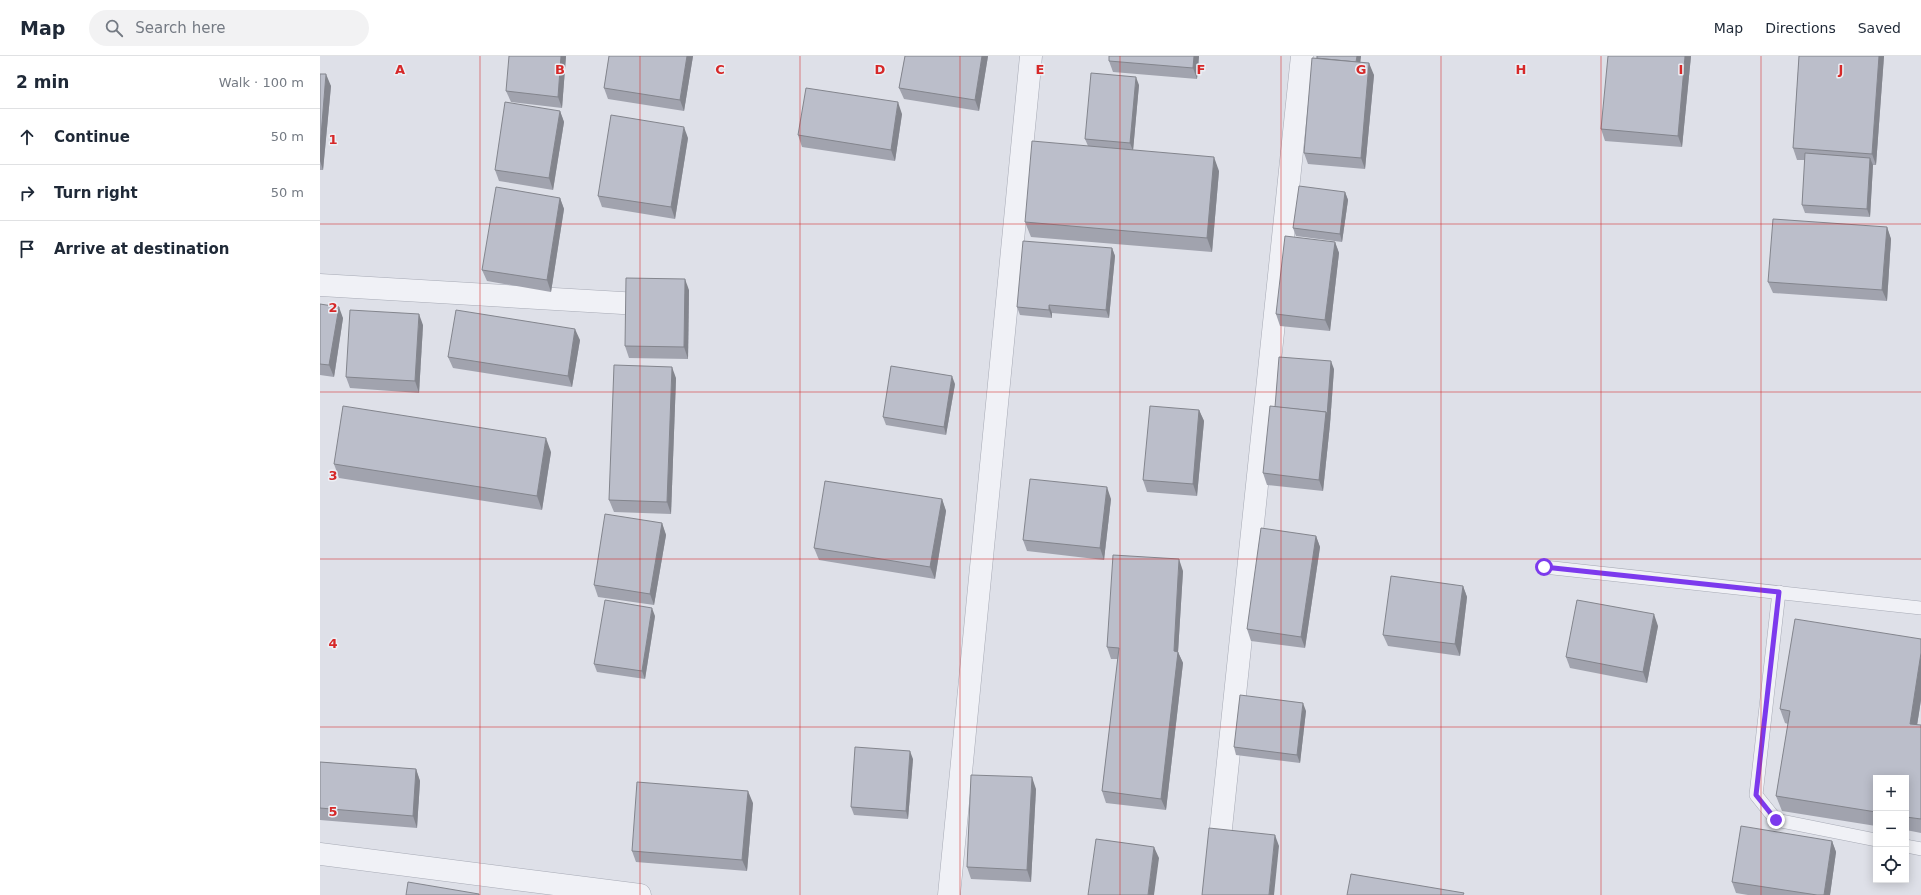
<!DOCTYPE html>
<html lang="en">
<head>
<meta charset="utf-8">
<style>
  body { margin:0; font-family:"DejaVu Sans",sans-serif; background:#f2f2f3; color:#1f2937 }
  .controls { position:absolute; right:12px; bottom:12px; display:grid; overflow:hidden; border-radius:0px; box-shadow:0 2px 10px #0003 }
  .controls button { width:36px; height:36px; display:grid; place-items:center; padding:0; border:0; border-bottom:1px solid #e0e1e3; background:#fff; color:#1f2937; font:20px sans-serif }
  .stop { position:absolute; width:12px; height:12px; margin:-9px; border:3px solid #7c3aed; border-radius:50%; background:#fff }
  .stop.end { background:#7c3aed; border-color:#fff; box-shadow:0 1px 4px #0008 }
  .list { margin:0; padding:0; list-style:none }
  h2 { display:flex; justify-content:space-between; align-items:center; height:52px; margin:0; padding:0 16px; font-size:17px }
  h2 small { font-size:13px; font-weight:400; color:#747a83 }
  .list li { display:grid; grid-template-columns:26px 1fr auto; gap:12px; align-items:center; box-sizing:border-box; height:56px; padding:0 16px; border-top:1px solid #e0e1e3 }
  .list b { display:block; font-size:15px; white-space:nowrap }
  .list em { font-size:13px; font-style:normal; color:#747a83 }
  .icon { flex:none; width:22px; height:22px; fill:none; stroke:currentColor; stroke-width:2; stroke-linecap:round; stroke-linejoin:round }
  .map { position:relative; flex:none; width:1601px; height:839px; overflow:hidden }
  header { display:flex; align-items:center; gap:24px; box-sizing:border-box; height:56px; padding:0 20px; background:#fff; border-bottom:1px solid #e0e1e3 }
  header strong { font-size:19px }
  nav { display:flex; gap:22px; margin-inline-start:auto; font-size:14px }
  .search { width:280px; height:36px; background:#f2f2f3; display:flex; align-items:center; gap:10px; box-sizing:border-box; padding:0 14px; border-radius:22px; color:#747a83; font-size:15px }
  main { display:flex }
  aside { flex:1; background:#fff }
  .map>svg:first-child { display:block }
  .lines { fill:none; stroke-linecap:round; stroke-linejoin:round }
  .lane-casing { stroke:#a7aab5; stroke-width:14 }
  .street-casing { stroke:#a7aab5; stroke-width:23 }
  .lane { stroke:#f0f1f6; stroke-width:13 }
  .street { stroke:#f0f1f6; stroke-width:22 }
  .wall { fill:#a1a3ae }
  .shaded-wall { fill:#83858d }
  .building { fill:#bbbeca; stroke:#83858d }
  .route { stroke:#7c3aed; stroke-width:5 }
  .grid { fill:none; stroke:#d62828; stroke-width:1; stroke-opacity:0.55 }
  .grid-label { font-size:13px; text-anchor:middle; font-weight:bold; fill:#d62828; stroke:#edeff5; stroke-width:3; stroke-linejoin:round; paint-order:stroke }
</style>
</head>
<body>
<header>
<strong>Map</strong>
<div class="search"><svg class="icon" aria-label="search" viewBox="0 0 24 24"><circle cx="10" cy="10" r="6"/><path d="M15 15l6 6"/></svg>Search here</div>
<nav><a>Map</a><a>Directions</a><a>Saved</a></nav>
</header>
<main>
<aside>
<h2>2 min<small>Walk · 100 m</small></h2>
<ul class="list">
<li><svg class="icon" aria-label="ahead" viewBox="0 0 24 24"><path d="M12 20V5M6 11l6-6 6 6"/></svg><div><b>Continue</b></div><em>50 m</em></li>
<li><svg class="icon" aria-label="right" viewBox="0 0 24 24"><path d="M7 20v-9h11M14 6l5 5-5 5"/></svg><div><b>Turn right</b></div><em>50 m</em></li>
<li><svg class="icon" aria-label="arrive" viewBox="0 0 24 24"><path d="M6 21V4h12l-3 4 3 4H6"/></svg><div><b>Arrive at destination</b></div></li>
</ul>
</aside>
<div class="map">
<svg width="1601" height="839" viewBox="0 0 1601 839">
  <rect width="100%" height="100%" fill="#dee0e8"/>
  <g class="lines">
    <g class="lane-casing">
      <g id="lane">
        <path d="M1224 511 1601 552"/>
        <path d="M1459 536 1436 739 1456 764 1556 784"/>
        <path d="M1586 790 1601 793"/>
      </g>
    </g>
    <g class="street-casing">
      <g id="street">
        <path d="M0 229 336 249"/>
        <path d="M0 798 320 839"/>
        <path d="M629 839 711 0"/>
        <path d="M894 839 982 0"/>
      </g>
    </g>
    <use href="#lane" class="lane"/>
    <use href="#street" class="street"/>
  </g>
  <g class="wall">
    <path d="M246 0 242 52 191 46 186 35Z"/>
    <path d="M289 0H373L364 55 288 43 284 32Z"/>
    <path d="M585 0H668L659 55 584 43 579 32Z"/>
    <path d="M879 0 877 23 793 16 789 5Z"/>
    <path d="M997 0H1041L1040 6 1054 19 1045 113 988 108 984 97Z"/>
    <path d="M1371 0 1362 91 1285 85 1281 73Z"/>
    <path d="M1479 0H1564L1556 109H1553L1550 161 1485 157 1482 149 1485 104H1477L1473 92Z"/>
    <path d="M0 18 11 30 3 114H0Z"/>
    <path d="M819 29 813 94 899 115 892 196 711 181 705 166 768 90 765 83Z"/>
    <path d="M240 55 244 66 233 134 179 125 175 114Z"/>
    <path d="M582 58 575 105 482 91 478 79Z"/>
    <path d="M368 82 355 163 282 151 278 140Z"/>
    <path d="M1025 136 1028 144 1022 186 976 180 973 172Z"/>
    <path d="M240 142 244 153 231 236 167 225 162 214Z"/>
    <path d="M1567 171 1571 183 1567 245 1453 237 1448 226Z"/>
    <path d="M1015 186 1019 197 1010 275 960 270 956 258Z"/>
    <path d="M792 192 795 200 789 262 732 257V262L700 259 697 251Z"/>
    <path d="M369 234 368 303 309 302 305 290Z"/>
    <path d="M0 248 23 262 14 321 0 319Z"/>
    <path d="M103 269 99 337 30 332 26 321Z"/>
    <path d="M260 284 252 331 133 312 128 301Z"/>
    <path d="M1014 313 1010 368 1003 435 947 429 943 417 955 351Z"/>
    <path d="M356 322 351 458 294 456 289 444Z"/>
    <path d="M635 328 626 379 566 369 563 361Z"/>
    <path d="M879 354 884 365 877 440 827 436 823 424Z"/>
    <path d="M231 396 222 454 19 422 14 408Z"/>
    <path d="M622 443 626 455 615 523 499 504 494 492Z"/>
    <path d="M791 443 784 504 707 495 703 484Z"/>
    <path d="M342 467 346 479 334 549 278 541 274 529Z"/>
    <path d="M996 480 1000 491 985 592 931 585 927 573Z"/>
    <path d="M863 515 858 596 863 607 846 754 786 747 782 735 798 603H791L787 591Z"/>
    <path d="M1143 530 1147 541 1140 600 1068 590 1063 579Z"/>
    <path d="M335 560 325 623 277 616 274 608Z"/>
    <path d="M1338 570 1327 627 1250 612 1246 601Z"/>
    <path d="M1601 583V644L1597 669H1601V777L1586 774V722H1556V770L1462 755 1456 740 1468 668 1465 667 1460 653Z"/>
    <path d="M986 655 980 707 916 699 914 691Z"/>
    <path d="M593 703 588 763 534 759 531 751Z"/>
    <path d="M0 706 96 713 100 725 97 772 0 764Z"/>
    <path d="M716 733 711 826 651 823 647 811Z"/>
    <path d="M433 747 427 815 316 806 312 795Z"/>
    <path d="M1512 785 1516 796 1510 839H1428L1416 837 1412 826Z"/>
  </g>
  <g class="shaded-wall">
    <path d="M241 0H246L242 52 238 41Z"/>
    <path d="M367 0H373L364 55 360 44Z"/>
    <path d="M662 0H668L659 55 655 44Z"/>
    <path d="M874 0H879L877 23 873 12Z"/>
    <path d="M1037 0H1041L1039 17 1036 9Z"/>
    <path d="M1365 0H1371L1362 91 1358 80Z"/>
    <path d="M1559 0H1564L1556 109 1552 98Z"/>
    <path d="M1049 7 1054 19 1045 113 1041 102Z"/>
    <path d="M6 18 11 30 3 114 0 105V92Z"/>
    <path d="M816 21 819 29 813 95 810 87Z"/>
    <path d="M578 46 582 58 575 105 571 94Z"/>
    <path d="M240 55 244 66 233 134 229 122Z"/>
    <path d="M364 71 368 82 355 163 351 151Z"/>
    <path d="M894 101 899 115 892 196 887 182Z"/>
    <path d="M1550 102 1553 109 1550 161 1547 153Z"/>
    <path d="M1025 136 1028 144 1022 186 1020 178Z"/>
    <path d="M240 142 244 153 231 236 227 224Z"/>
    <path d="M1567 171 1571 183 1567 245 1562 234Z"/>
    <path d="M1015 186 1019 197 1010 275 1005 264Z"/>
    <path d="M792 192 795 200 789 262 786 254Z"/>
    <path d="M365 223 369 234 368 303 364 291Z"/>
    <path d="M729 249 732 257V262L729 254Z"/>
    <path d="M19 251 23 262 14 321 9 309Z"/>
    <path d="M99 258 103 269 99 337 95 325Z"/>
    <path d="M255 273 260 284 252 331 248 320Z"/>
    <path d="M1011 305 1014 313 1010 368 1003 435 999 424Z"/>
    <path d="M352 311 356 322 351 458 347 446Z"/>
    <path d="M632 320 635 328 626 379 624 371Z"/>
    <path d="M879 354 884 365 877 440 873 428Z"/>
    <path d="M226 382 231 396 222 454 217 440Z"/>
    <path d="M787 431 791 443 784 504 780 492Z"/>
    <path d="M622 443 626 455 615 523 610 511Z"/>
    <path d="M342 467 346 479 334 549 330 538Z"/>
    <path d="M996 480 1000 491 985 592 981 581Z"/>
    <path d="M859 503 863 515 858 596 863 607 846 754 841 743 854 595Z"/>
    <path d="M1143 530 1147 541 1140 600 1135 588Z"/>
    <path d="M332 552 335 560 325 623 322 615Z"/>
    <path d="M1334 558 1338 570 1327 627 1323 616Z"/>
    <path d="M1601 597V644L1595 682 1590 668Z"/>
    <path d="M983 647 986 655 980 707 977 699Z"/>
    <path d="M590 695 593 703 588 763 586 755Z"/>
    <path d="M96 713 100 725 97 772 93 760Z"/>
    <path d="M712 721 716 733 711 826 707 814Z"/>
    <path d="M428 735 433 747 427 815 422 804Z"/>
    <path d="M955 779 959 790 954 839H949Z"/>
    <path d="M1512 785 1516 796 1510 839H1504Z"/>
    <path d="M834 791 839 802 834 839H828Z"/>
  </g>
  <g class="building">
    <path d="M189 0H241L238 41 186 35Z"/>
    <path d="M289 0H367L360 44 284 32Z"/>
    <path d="M585 0H662L655 44 579 32Z"/>
    <path d="M789 0H874L873 12 789 5Z"/>
    <path d="M997 0H1037L1036 6 997 2Z"/>
    <path d="M1288 0H1365L1358 80 1281 73Z"/>
    <path d="M1479 0H1559L1552 98 1473 92Z"/>
    <path d="M992 2 1049 7 1041 102 984 97Z"/>
    <path d="M771 17 816 21 810 87 765 83Z"/>
    <path d="M0 18H6L0 92Z"/>
    <path d="M486 32 578 46 571 94 478 79Z"/>
    <path d="M185 46 240 55 229 122 175 114Z"/>
    <path d="M291 59 364 71 351 151 278 140Z"/>
    <path d="M712 85 894 101 887 182 705 166Z"/>
    <path d="M1485 97 1550 102 1547 153 1482 149Z"/>
    <path d="M979 130 1025 136 1020 178 973 172Z"/>
    <path d="M176 131 240 142 227 224 162 214Z"/>
    <path d="M1453 163 1567 171 1562 234 1448 226Z"/>
    <path d="M965 180 1015 186 1005 264 956 258Z"/>
    <path d="M703 185 792 192 786 254 729 249V254L697 251Z"/>
    <path d="M306 222 365 223 364 291 305 290Z"/>
    <path d="M0 248 19 251 9 309 0 308Z"/>
    <path d="M30 254 99 258 95 325 26 321Z"/>
    <path d="M136 254 255 273 248 320 128 301Z"/>
    <path d="M959 301 1011 305 1007 360 1006 356 955 351Z"/>
    <path d="M294 309 352 311 347 446 289 444Z"/>
    <path d="M571 310 632 320 624 371 563 361Z"/>
    <path d="M23 350 226 382 217 440 14 408Z"/>
    <path d="M830 350 879 354 873 428 823 424Z"/>
    <path d="M950 350 1006 356 999 424 943 417Z"/>
    <path d="M710 423 787 431 780 492 703 484Z"/>
    <path d="M505 425 622 443 610 511 494 492Z"/>
    <path d="M285 458 342 467 330 538 274 529Z"/>
    <path d="M941 472 996 480 981 581 927 573Z"/>
    <path d="M793 499 859 503 854 595 858 596 841 743 782 735 799 592 787 591Z"/>
    <path d="M1071 520 1143 530 1135 588 1063 579Z"/>
    <path d="M285 544 332 552 322 615 274 608Z"/>
    <path d="M1257 544 1334 558 1323 616 1246 601Z"/>
    <path d="M1475 563 1601 583V597L1590 668 1601 669V763L1586 761V722H1556V756L1456 740 1470 655 1460 653Z"/>
    <path d="M920 639 983 647 977 699 914 691Z"/>
    <path d="M535 691 590 695 586 755 531 751Z"/>
    <path d="M0 706 96 713 93 760 0 752Z"/>
    <path d="M651 719 712 721 707 814 647 811Z"/>
    <path d="M317 726 428 735 422 804 312 795Z"/>
    <path d="M1421 770 1512 785 1504 839H1497L1412 826Z"/>
    <path d="M889 772 955 779 949 839H882Z"/>
    <path d="M776 783 834 791 828 839H768Z"/>
    <path d="M1031 818 1144 837 1143 839H1027Z"/>
    <path d="M88 826 159 838V839H86Z"/>
  </g>
  <g class="lines">
    <path class="route" d="M1224 511 1459 536 1436 739 1456 764"/>
  </g>
  <path class="grid" d="M160 0V839M320 0V839M480 0V839M640 0V839M800 0V839M961 0V839M1121 0V839M1281 0V839M1441 0V839M0 168H1601M0 336H1601M0 503H1601M0 671H1601"/>
  <g class="grid-label">
    <text x="80" y="18">A</text>
    <text x="240" y="18">B</text>
    <text x="400" y="18">C</text>
    <text x="560" y="18">D</text>
    <text x="720" y="18">E</text>
    <text x="881" y="18">F</text>
    <text x="1041" y="18">G</text>
    <text x="1201" y="18">H</text>
    <text x="1361" y="18">I</text>
    <text x="1521" y="18">J</text>
    <text x="13" y="88">1</text>
    <text x="13" y="256">2</text>
    <text x="13" y="424">3</text>
    <text x="13" y="592">4</text>
    <text x="13" y="760">5</text>
  </g>
</svg>
<div class="controls">
<button>+</button>
<button>−</button>
<button><svg class="icon" aria-label="locate" viewBox="0 0 24 24"><circle cx="12" cy="12" r="6"/><path d="M12 2v4M12 18v4M2 12h4M18 12h4"/></svg></button>
</div>
<div class="stop" style="left:1224px;top:511px"></div>
<div class="stop end" style="left:1456px;top:764px"></div>
</div>
</main>
</body>
</html>
